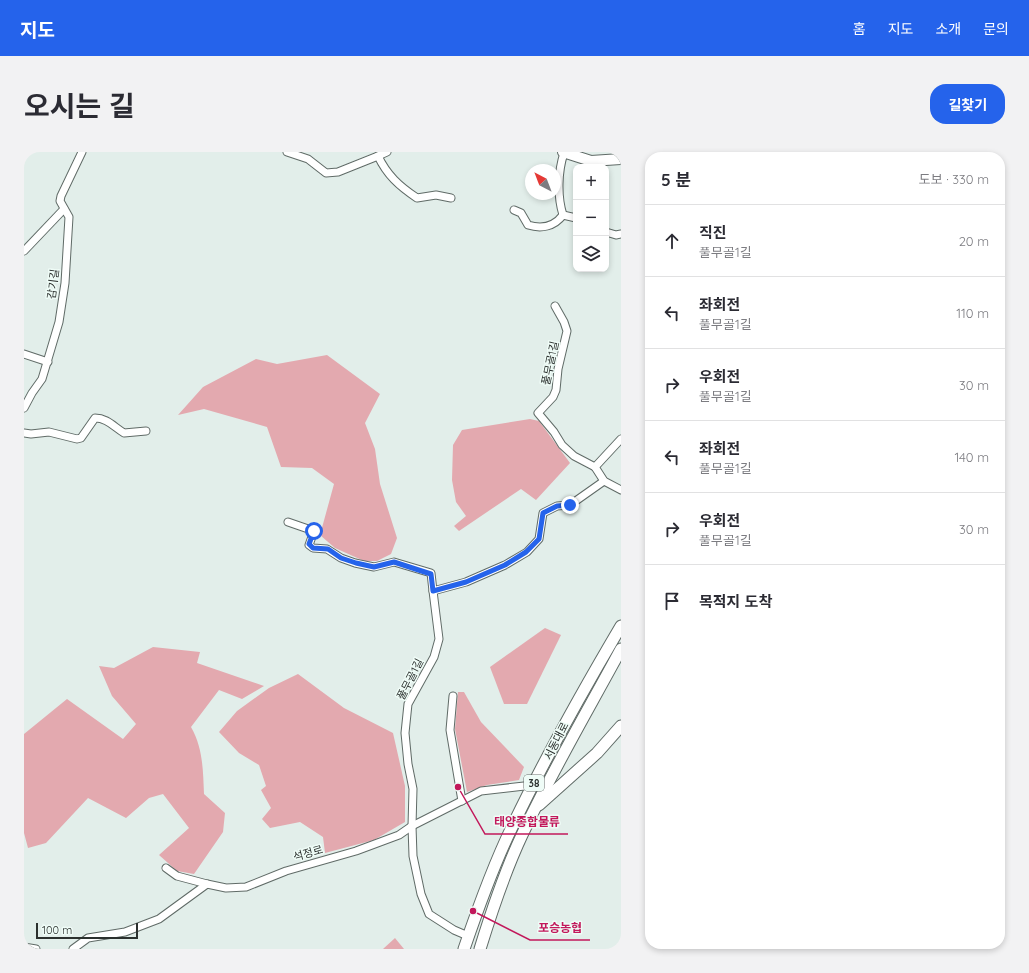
<!DOCTYPE html>
<html lang="ko">
<head>
<meta charset="utf-8">
<style>
  body { margin:0; font-family:Quicksand,"Noto Sans KR",sans-serif; background:#f2f2f3; color:#2b2b33 }
  .controls { position:absolute; right:12px; top:12px; display:grid; overflow:hidden; border-radius:8px; box-shadow:0 2px 6px #0003 }
  .controls button { width:36px; height:36px; display:grid; place-items:center; padding:0; border:0; border-bottom:1px solid #e1e1e2; background:#fff; color:#2b2b33; font:20px sans-serif }
  .compass { position:absolute; left:501px; top:12px; width:36px; height:36px; border-radius:50%; background:#fff; box-shadow:0 2px 6px #0003; rotate:318deg }
  .scale { position:absolute; left:12px; bottom:10px; width:102px; box-sizing:border-box; padding-left:4px; border:2px solid #2b302e; border-top:0; font-size:11px; line-height:14px; white-space:nowrap; color:#2b302e; -webkit-text-stroke:3px #effcf7; paint-order:stroke }
  .stop { position:absolute; width:12px; height:12px; margin:-9px; border:3px solid #2563eb; border-radius:50%; background:#fff }
  .stop.end { background:#2563eb; border-color:#fff; box-shadow:0 1px 4px #0008 }
  .list { margin:0; padding:0; list-style:none }
  h2 { display:flex; justify-content:space-between; align-items:center; height:52px; margin:0; padding:0 16px; font-size:17px }
  h2 small { font-size:13px; font-weight:400; color:#7c7c81 }
  .list li { display:grid; grid-template-columns:26px 1fr auto; gap:12px; align-items:center; box-sizing:border-box; height:72px; padding:0 16px; border-top:1px solid #e1e1e2 }
  .list b { display:block; font-size:15px; white-space:nowrap }
  .list p { margin:0; font-size:13px; white-space:nowrap; color:#7c7c81 }
  .list em { font-size:13px; font-style:normal; color:#7c7c81 }
  .icon { flex:none; width:22px; height:22px; fill:none; stroke:currentColor; stroke-width:2; stroke-linecap:round; stroke-linejoin:round }
  .map { position:relative; flex:none; width:597px; height:797px; overflow:hidden; border-radius:16px }
  header { display:flex; align-items:center; gap:24px; box-sizing:border-box; height:56px; padding:0 20px; background:#2563eb; color:#fff }
  header strong { font-size:19px }
  nav { display:flex; gap:22px; margin-inline-start:auto; font-size:14px }
  .intro { display:flex; align-items:center; justify-content:space-between; box-sizing:border-box; height:96px; padding:0 24px }
  h1 { margin:0; font-size:28px }
  .button { padding:10px 18px; border-radius:16px; background:#2563eb; color:#fff; font-size:14px; font-weight:700 }
  main { display:flex; gap:24px; padding:0 24px }
  aside { flex:1; background:#fff; border-radius:16px; box-shadow:0 2px 6px #0003 }
  .map>svg:first-child { display:block }
  .green { fill:#e3a9af }
  .lines { fill:none; stroke-linecap:round; stroke-linejoin:round }
  .street-casing { stroke:#606b67; stroke-width:9 }
  .secondary-casing { stroke:#606b67; stroke-width:12 }
  .primary-casing { stroke:#606b67; stroke-width:13 }
  .street { stroke:#fff; stroke-width:7 }
  .secondary { stroke:#fff; stroke-width:10 }
  .primary { stroke:#fff; stroke-width:11 }
  .route { stroke:#2563eb; stroke-width:5 }
  .labels { text-anchor:middle; dominant-baseline:central; stroke-width:3; stroke-linejoin:round; paint-order:stroke }
  .shield { fill:#effcf7; stroke:#666d6a; stroke-width:1 }
  .shield-label { font-size:10px; font-weight:bold; fill:#2b302e }
  .street-label { font-size:11px; fill:#2b302e; stroke:#effcf7 }
  .leader { fill:none; stroke:#c2185b; stroke-width:1.5 }
  .callout-dot { fill:#c2185b; stroke:#effcf7; stroke-width:1.5 }
  .callout-label { font-size:12px; text-anchor:middle; font-weight:bold; fill:#c2185b; stroke:#effcf7; stroke-width:3; stroke-linejoin:round; paint-order:stroke }
</style>
</head>
<body>
<header>
<strong>지도</strong>
<nav><a>홈</a><a>지도</a><a>소개</a><a>문의</a></nav>
</header>
<div class="intro"><h1>오시는 길</h1><a class="button">길찾기</a></div>
<main>
<div class="map">
<svg width="597" height="797" viewBox="0 0 597 797">
  <rect width="100%" height="100%" fill="#e2eeea"/>
  <g class="green">
    <path d="M303 203 356 242 341 271 351 297 356 332 373 386 367 402 353 409H340L311 396 296 383 310 332 288 316 257 315 243 275 180 257 154 263 179 235 232 207 253 212Z"/>
    <path d="M506 267 515 269 546 311 512 348 497 337 435 379 430 374 442 364 432 350 428 328 429 293 438 278Z"/>
    <path d="M521 476 537 483 503 552H480L466 515Z"/>
    <path d="M129 495 176 500 173 511 240 534 218 547 195 538 167 575C179 596 179 618 180 642L201 661 199 680 170 722 153 719 135 703 165 676 139 642 125 646 102 666 64 646 22 691 4 696 0 681V582L43 547 99 587 112 572 88 544 75 514 90 516Z"/>
    <path d="M274 522 320 556 369 581 381 634V670L350 688 301 701 299 685 276 670 246 676 238 667 247 656 237 638 242 634 235 613 215 601 195 580 213 559 245 536Z"/>
    <path d="M434 540H440L457 570 500 615 495 628 463 633 443 640 431 577Z"/>
    <path d="M371 786 380 797H359Z"/>
  </g>
  <g class="lines">
    <g class="street-casing">
      <g id="street">
        <path d="M263 0 284 7 302 21 314 20 354 4"/>
        <path d="M363 0 354 4C363 23 375 34 393 46L412 43 427 46"/>
        <path d="M490 58 497 61 504 73C517 77 530 75 539 63L552 66"/>
        <path d="M539 63C533 44 534 19 540 1"/>
        <path d="M582 80 592 83 597 82"/>
        <path d="M0 99 40 57"/>
        <path d="M531 154 540 170 543 179 534 217 532 238 529 245 514 261 530 280 538 293 550 304 571 315"/>
        <path d="M0 202 24 210"/>
        <path d="M0 256 8 241 18 227 35 170 41 131 45 65 36 49 37 44 58 0"/>
        <path d="M0 281 7 282 25 280 53 287 57 286 71 266C83 266 90 275 100 281L122 279"/>
        <path d="M597 287 571 315 580 329 597 338"/>
        <path d="M264 370 290 379 285 393 289 396 303 397 317 406 331 411 350 415 370 410 407 421 409 439 442 430 481 413 503 400 515 387 519 361 533 354 546 353 580 329"/>
        <path d="M409 439 415 487 410 505 384 552 381 581 384 612 389 637 388 674 389 704 397 742 405 762 430 778 444 784"/>
        <path d="M429 544 426 578 438 649"/>
        <path d="M142 716 153 724 183 732 202 736 222 735 262 719 332 699 375 683 388 674 457 639 509 633"/>
        <path d="M0 795 12 797"/>
        <path d="M49 797 64 786 101 780 135 767 183 732"/>
      </g>
    </g>
    <g class="secondary-casing">
      <path id="secondary" d="M539 0 567 9 597 7"/>
    </g>
    <g class="primary-casing">
      <g id="primary">
        <path d="M515 653 573 601 597 574"/>
        <path d="M440 797C454 756 469 714 488 675 521 606 558 540 597 474"/>
        <path d="M456 797C468 758 481 719 498 683 528 619 564 558 597 497"/>
      </g>
    </g>
    <use href="#street" class="street"/>
    <use href="#secondary" class="secondary"/>
    <use href="#primary" class="primary"/>
  </g>
  <g class="lines">
    <path class="route" d="M290 379 285 392 289 396 304 397 317 406 332 411 350 415 370 410 407 422 409 439 442 430 481 413 502 400 515 387 519 361 533 354 546 353"/>
  </g>
  <g class="labels">
    <rect class="shield" x="500" y="623" width="20" height="16" rx="3"/>
    <g class="shield-label">
      <text x="510" y="631">38</text>
    </g>
    <g class="street-label">
      <text transform="translate(29 132) rotate(-83)">감기길</text>
      <text transform="translate(526 211) rotate(-78)">풀무골1길</text>
      <text transform="translate(386 527) rotate(-63)">풀무골1길</text>
      <text transform="translate(532 589) rotate(-63)">서동대로</text>
      <text transform="translate(284 701) rotate(-16)">석정로</text>
    </g>
  </g>
  <path class="leader" d="M434 635L461 682H544M449 759L506 788H566"/>
  <g class="callout-dot">
    <circle cx="434" cy="635" r="4"/>
    <circle cx="449" cy="759" r="4"/>
  </g>
  <g class="callout-label">
    <text x="503" y="674">태양종합물류</text>
    <text x="536" y="780">포승농협</text>
  </g>
</svg>
<div class="controls">
<button>+</button>
<button>−</button>
<button><svg class="icon" aria-label="layers" viewBox="0 0 24 24"><path d="M12 4l9 5-9 5-9-5zM3 14l9 5 9-5"/></svg></button>
</div>
<svg class="compass" viewBox="-18 -18 36 36"><path d="M0-13l5 13h-10z" fill="#e53935"/><path d="M0 13l5-13h-10z" fill="#7c7c81"/></svg>
<div class="scale">100 m</div>
<div class="stop" style="left:290px;top:379px"></div>
<div class="stop end" style="left:546px;top:353px"></div>
</div>
<aside>
<h2>5 분<small>도보 · 330 m</small></h2>
<ul class="list">
<li><svg class="icon" aria-label="ahead" viewBox="0 0 24 24"><path d="M12 20V5M6 11l6-6 6 6"/></svg><div><b>직진</b><p>풀무골1길</p></div><em>20 m</em></li>
<li><svg class="icon" aria-label="left" viewBox="0 0 24 24"><path d="M17 20v-9H6M10 6l-5 5 5 5"/></svg><div><b>좌회전</b><p>풀무골1길</p></div><em>110 m</em></li>
<li><svg class="icon" aria-label="right" viewBox="0 0 24 24"><path d="M7 20v-9h11M14 6l5 5-5 5"/></svg><div><b>우회전</b><p>풀무골1길</p></div><em>30 m</em></li>
<li><svg class="icon" aria-label="left" viewBox="0 0 24 24"><path d="M17 20v-9H6M10 6l-5 5 5 5"/></svg><div><b>좌회전</b><p>풀무골1길</p></div><em>140 m</em></li>
<li><svg class="icon" aria-label="right" viewBox="0 0 24 24"><path d="M7 20v-9h11M14 6l5 5-5 5"/></svg><div><b>우회전</b><p>풀무골1길</p></div><em>30 m</em></li>
<li><svg class="icon" aria-label="arrive" viewBox="0 0 24 24"><path d="M6 21V4h12l-3 4 3 4H6"/></svg><div><b>목적지 도착</b></div></li>
</ul>
</aside>
</main>
</body>
</html>
